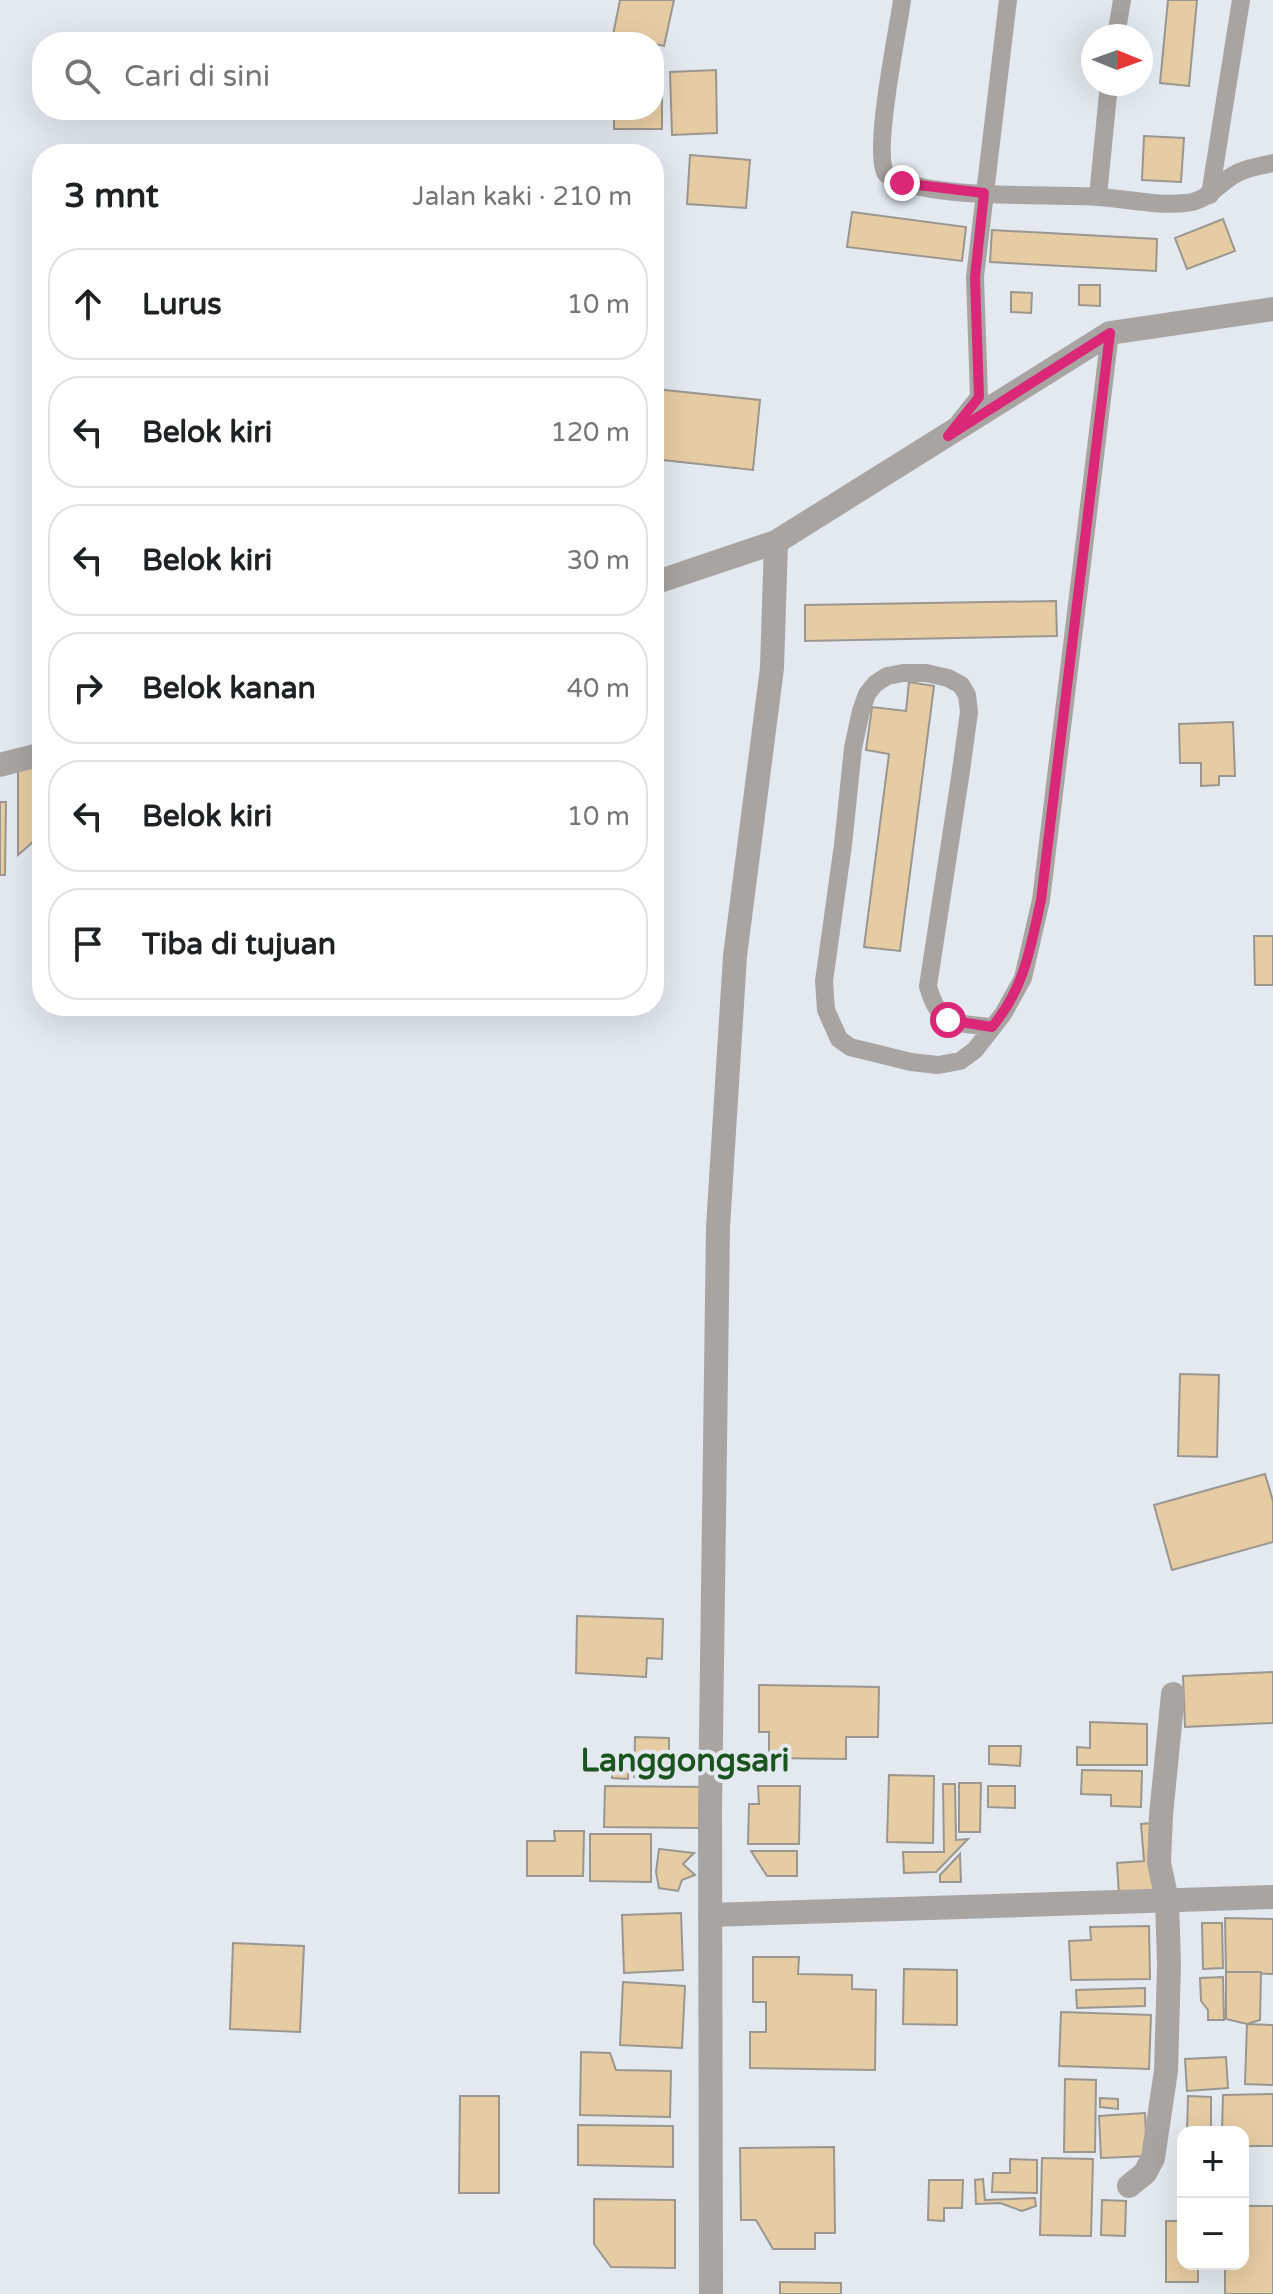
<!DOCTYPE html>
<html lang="id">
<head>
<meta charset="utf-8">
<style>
  body { margin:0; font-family:"Varela Round",sans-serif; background:#f2f2f2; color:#202124 }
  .controls { position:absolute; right:24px; bottom:24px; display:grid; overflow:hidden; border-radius:16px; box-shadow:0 8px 32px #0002 }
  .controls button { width:72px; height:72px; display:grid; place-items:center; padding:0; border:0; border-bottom:2px solid #e0e0e0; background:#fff; color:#202124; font:40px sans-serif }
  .compass { position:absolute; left:1081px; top:24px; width:72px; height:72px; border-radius:50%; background:#fff; box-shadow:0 8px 32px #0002; rotate:91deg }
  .stop { position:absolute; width:24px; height:24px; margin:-18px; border:6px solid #db2777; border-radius:50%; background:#fff }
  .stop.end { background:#db2777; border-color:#fff; box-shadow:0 2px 8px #0008 }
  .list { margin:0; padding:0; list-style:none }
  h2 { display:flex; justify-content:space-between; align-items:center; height:104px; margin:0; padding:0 32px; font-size:34px }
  h2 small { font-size:26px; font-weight:400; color:#757577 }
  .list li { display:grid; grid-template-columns:52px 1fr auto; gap:24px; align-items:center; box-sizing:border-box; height:112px; margin:0 16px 16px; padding:0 16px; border:2px solid #e0e0e0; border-radius:32px }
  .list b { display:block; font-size:30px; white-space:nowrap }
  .list em { font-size:26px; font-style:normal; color:#757577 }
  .icon { flex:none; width:44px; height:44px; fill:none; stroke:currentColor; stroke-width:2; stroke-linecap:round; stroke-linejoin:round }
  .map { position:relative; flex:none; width:1273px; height:2294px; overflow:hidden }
  .search { position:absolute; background:#fff; box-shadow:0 8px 32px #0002; left:32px; top:32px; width:632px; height:88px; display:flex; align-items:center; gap:20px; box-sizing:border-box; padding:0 28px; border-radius:32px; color:#757577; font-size:30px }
  .panel { position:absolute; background:#fff; box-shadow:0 8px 32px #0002; left:32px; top:144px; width:632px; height:872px; border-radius:32px }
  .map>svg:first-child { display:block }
  .building { fill:#e6cca3; stroke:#9a9690; stroke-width:2 }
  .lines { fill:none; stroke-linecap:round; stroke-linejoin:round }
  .service { stroke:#a7a4a2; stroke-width:18 }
  .minor { stroke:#a7a4a2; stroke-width:24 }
  .route { stroke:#db2777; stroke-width:10 }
  .labels { text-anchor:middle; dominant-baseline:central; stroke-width:8; stroke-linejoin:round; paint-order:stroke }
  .quarter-label { font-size:32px; font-weight:bold; fill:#1c5420; stroke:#e3e9ef }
</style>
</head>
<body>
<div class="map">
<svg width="1273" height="2294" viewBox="0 0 1273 2294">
  <rect width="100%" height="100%" fill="#e3e9ef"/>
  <g class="building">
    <path d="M620 0H674L664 46 613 35Z"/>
    <path d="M1168 0H1197L1189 86 1160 83Z"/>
    <path d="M716 70 717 133 672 135 670 72Z"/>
    <path d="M654 75H662V129H614V110H654Z"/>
    <path d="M1144 136 1184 138 1181 182 1142 180Z"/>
    <path d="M690 155 750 160 746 208 687 204Z"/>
    <path d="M852 212 966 227 962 261 847 247Z"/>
    <path d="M1223 219 1235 251 1187 269 1175 238Z"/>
    <path d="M992 230 1157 239 1156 271 990 262Z"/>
    <path d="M1079 285H1100V306L1079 305Z"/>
    <path d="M1011 292 1032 293 1031 313 1011 312Z"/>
    <path d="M655 389 760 400 753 470 654 459Z"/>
    <path d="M1056 601 1057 636 805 641V605Z"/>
    <path d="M909 682 934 686 900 951 864 947 889 754 866 750 872 707 906 711Z"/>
    <path d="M1233 722 1235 776H1219V785L1201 786V763H1180L1179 724Z"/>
    <path d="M18 762H42V834L18 855Z"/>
    <path d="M0 802H6L5 875H0Z"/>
    <path d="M1254 936H1273V985H1255Z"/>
    <path d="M1180 1374 1219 1375 1217 1457 1178 1456Z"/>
    <path d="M1265 1474 1273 1501V1542L1172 1570 1154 1505Z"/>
    <path d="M577 1616 663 1619 662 1659 647 1658 646 1677 576 1673Z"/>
    <path d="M1273 1672V1723L1185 1727 1183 1676Z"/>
    <path d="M759 1685 879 1687 878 1737H846V1759L769 1758V1732H759Z"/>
    <path d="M1090 1722 1147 1724V1765H1077V1747L1090 1748Z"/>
    <path d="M635 1737 669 1738V1778L634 1777Z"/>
    <path d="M989 1746H1021L1020 1766 989 1764Z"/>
    <path d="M629 1760 628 1779 612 1778V1767Z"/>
    <path d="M1082 1770 1142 1771 1141 1807 1111 1806V1795L1081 1794Z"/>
    <path d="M889 1775 934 1776 933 1843 887 1842Z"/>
    <path d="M959 1783H981L980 1832H959Z"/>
    <path d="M943 1784H955L956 1840 968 1839 936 1872 904 1873 903 1852H944Z"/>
    <path d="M605 1786 704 1787V1828L604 1827Z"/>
    <path d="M758 1786H800L799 1844H748L749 1804H759Z"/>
    <path d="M988 1786H1015V1808L988 1807Z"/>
    <path d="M1152 1823 1157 1892 1119 1895 1117 1863 1144 1861 1141 1824Z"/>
    <path d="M554 1831H584L583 1876H527V1841H555Z"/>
    <path d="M590 1834H651V1882L590 1881Z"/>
    <path d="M659 1849 694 1853 683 1864 695 1875 682 1880 678 1891 659 1888 656 1872Z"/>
    <path d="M751 1851H797V1876H767Z"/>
    <path d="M960 1854 961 1882H940V1875Z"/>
    <path d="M681 1913 683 1970 624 1973 622 1915Z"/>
    <path d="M1225 1918 1273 1919V1974L1226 1972Z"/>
    <path d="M1202 1923H1222L1223 1968 1203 1969Z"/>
    <path d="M1149 1926 1150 1979 1071 1980 1069 1941 1091 1940 1090 1927Z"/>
    <path d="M233 1943 304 1946 300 2032 230 2029Z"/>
    <path d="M753 1957H799L798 1974 852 1975V1989L876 1990 875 2070 750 2068V2032H766V2002H753Z"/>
    <path d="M904 1969 957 1970V2025L903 2024Z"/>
    <path d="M1226 1972H1261L1260 2020 1247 2024 1226 2019Z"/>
    <path d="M1223 1977 1224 2020H1208V2010L1201 2001 1200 1978Z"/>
    <path d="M623 1982 685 1986 682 2048 620 2045Z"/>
    <path d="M1145 1988V2006L1077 2008 1076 1990Z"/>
    <path d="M1061 2012 1151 2015 1149 2069 1059 2066Z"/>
    <path d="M1247 2024 1273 2025V2085L1245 2084Z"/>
    <path d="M581 2052 610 2053 616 2070 671 2071 670 2117 580 2115Z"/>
    <path d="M1226 2057 1228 2088 1187 2091 1185 2059Z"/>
    <path d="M1065 2079 1096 2080 1095 2152H1064Z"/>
    <path d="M1273 2094V2146H1243V2132H1222L1223 2095Z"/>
    <path d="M460 2096H499V2193H459Z"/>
    <path d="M1188 2096 1211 2097V2132H1187Z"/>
    <path d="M1100 2098 1118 2099V2109L1100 2107Z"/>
    <path d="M1145 2113 1147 2156 1101 2158 1099 2116Z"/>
    <path d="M578 2125 673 2126V2167L578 2165Z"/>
    <path d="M834 2147 835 2233H815V2249H773L756 2220H741L740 2148Z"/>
    <path d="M1042 2158 1093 2159 1091 2236 1040 2235Z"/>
    <path d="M1010 2159 1037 2160V2193L992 2192 993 2173H1010Z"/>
    <path d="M983 2179 985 2200 1035 2198 1036 2206 1022 2211 1000 2203 976 2204 975 2180Z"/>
    <path d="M929 2180H963L962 2208H944V2221L928 2220Z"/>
    <path d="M594 2199 675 2200V2268L611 2267 594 2244Z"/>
    <path d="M1102 2200 1126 2201 1125 2236 1101 2235Z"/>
    <path d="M1243 2206H1273V2294H1225V2264H1243Z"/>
    <path d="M1166 2221H1183V2264H1198V2282H1166Z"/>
    <path d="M780 2282 841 2283V2294H780Z"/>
  </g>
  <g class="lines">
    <g class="service">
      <path d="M902 0C898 31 872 153 886 174 925 201 1048 193 1099 197 1127 199 1157 206 1185 203 1206 202 1216 186 1232 176 1245 168 1259 166 1273 163"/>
      <path d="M1116 36 1122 0"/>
      <path d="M1210 195 1241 0"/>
      <path d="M1098 196 1109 84"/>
      <path d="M959 422 979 397 975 277 1008 0"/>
      <path d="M992 1027C956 1023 938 1026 928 986L961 771 969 712 967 695 961 685 948 678 926 673H903L887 676 875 684 867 694 861 711 853 748 843 845 824 981 826 1010 839 1039 850 1047 911 1062 938 1065 960 1061 975 1050 1003 1014 1023 978 1041 900 1110 333"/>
    </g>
    <g class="minor">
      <path d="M654 583 776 542 1110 333 1273 309"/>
      <path d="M0 765 42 754"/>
      <path d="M710 1915 1273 1897"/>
      <path d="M1129 2186 1145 2173 1153 2158 1166 2071 1169 1965 1167 1900 1159 1863 1161 1815 1173 1694"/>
      <path d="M711 2294 710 1809 718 1227 735 956 772 668 776 542"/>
    </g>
  </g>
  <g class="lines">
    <path class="route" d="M902 183 984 193 975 277 979 397 948 436 1110 333 1041 900C1030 949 1025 987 992 1027L948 1020"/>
  </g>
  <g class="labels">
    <g class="quarter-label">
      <text x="685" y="1761">Langgongsari</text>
    </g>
  </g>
</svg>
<div class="controls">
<button>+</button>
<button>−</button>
</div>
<svg class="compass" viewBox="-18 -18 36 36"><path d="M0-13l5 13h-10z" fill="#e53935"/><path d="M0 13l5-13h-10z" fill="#757577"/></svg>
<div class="stop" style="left:948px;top:1020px"></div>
<div class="stop end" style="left:902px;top:183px"></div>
<div class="search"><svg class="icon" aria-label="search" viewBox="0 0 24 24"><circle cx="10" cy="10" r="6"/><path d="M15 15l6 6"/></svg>Cari di sini</div>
<section class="panel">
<h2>3 mnt<small>Jalan kaki · 210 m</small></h2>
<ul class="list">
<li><svg class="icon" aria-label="ahead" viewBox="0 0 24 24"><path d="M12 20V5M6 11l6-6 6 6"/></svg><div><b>Lurus</b></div><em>10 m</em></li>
<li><svg class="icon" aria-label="left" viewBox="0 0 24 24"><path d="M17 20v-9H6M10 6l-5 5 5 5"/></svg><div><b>Belok kiri</b></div><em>120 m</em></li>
<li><svg class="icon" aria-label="left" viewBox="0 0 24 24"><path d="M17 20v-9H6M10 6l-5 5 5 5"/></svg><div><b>Belok kiri</b></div><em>30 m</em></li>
<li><svg class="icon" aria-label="right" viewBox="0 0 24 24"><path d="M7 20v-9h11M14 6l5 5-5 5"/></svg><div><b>Belok kanan</b></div><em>40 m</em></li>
<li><svg class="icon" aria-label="left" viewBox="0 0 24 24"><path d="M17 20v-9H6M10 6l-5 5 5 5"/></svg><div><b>Belok kiri</b></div><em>10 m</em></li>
<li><svg class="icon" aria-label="arrive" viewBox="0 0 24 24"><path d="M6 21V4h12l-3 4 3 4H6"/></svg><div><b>Tiba di tujuan</b></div></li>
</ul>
</section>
</div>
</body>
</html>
